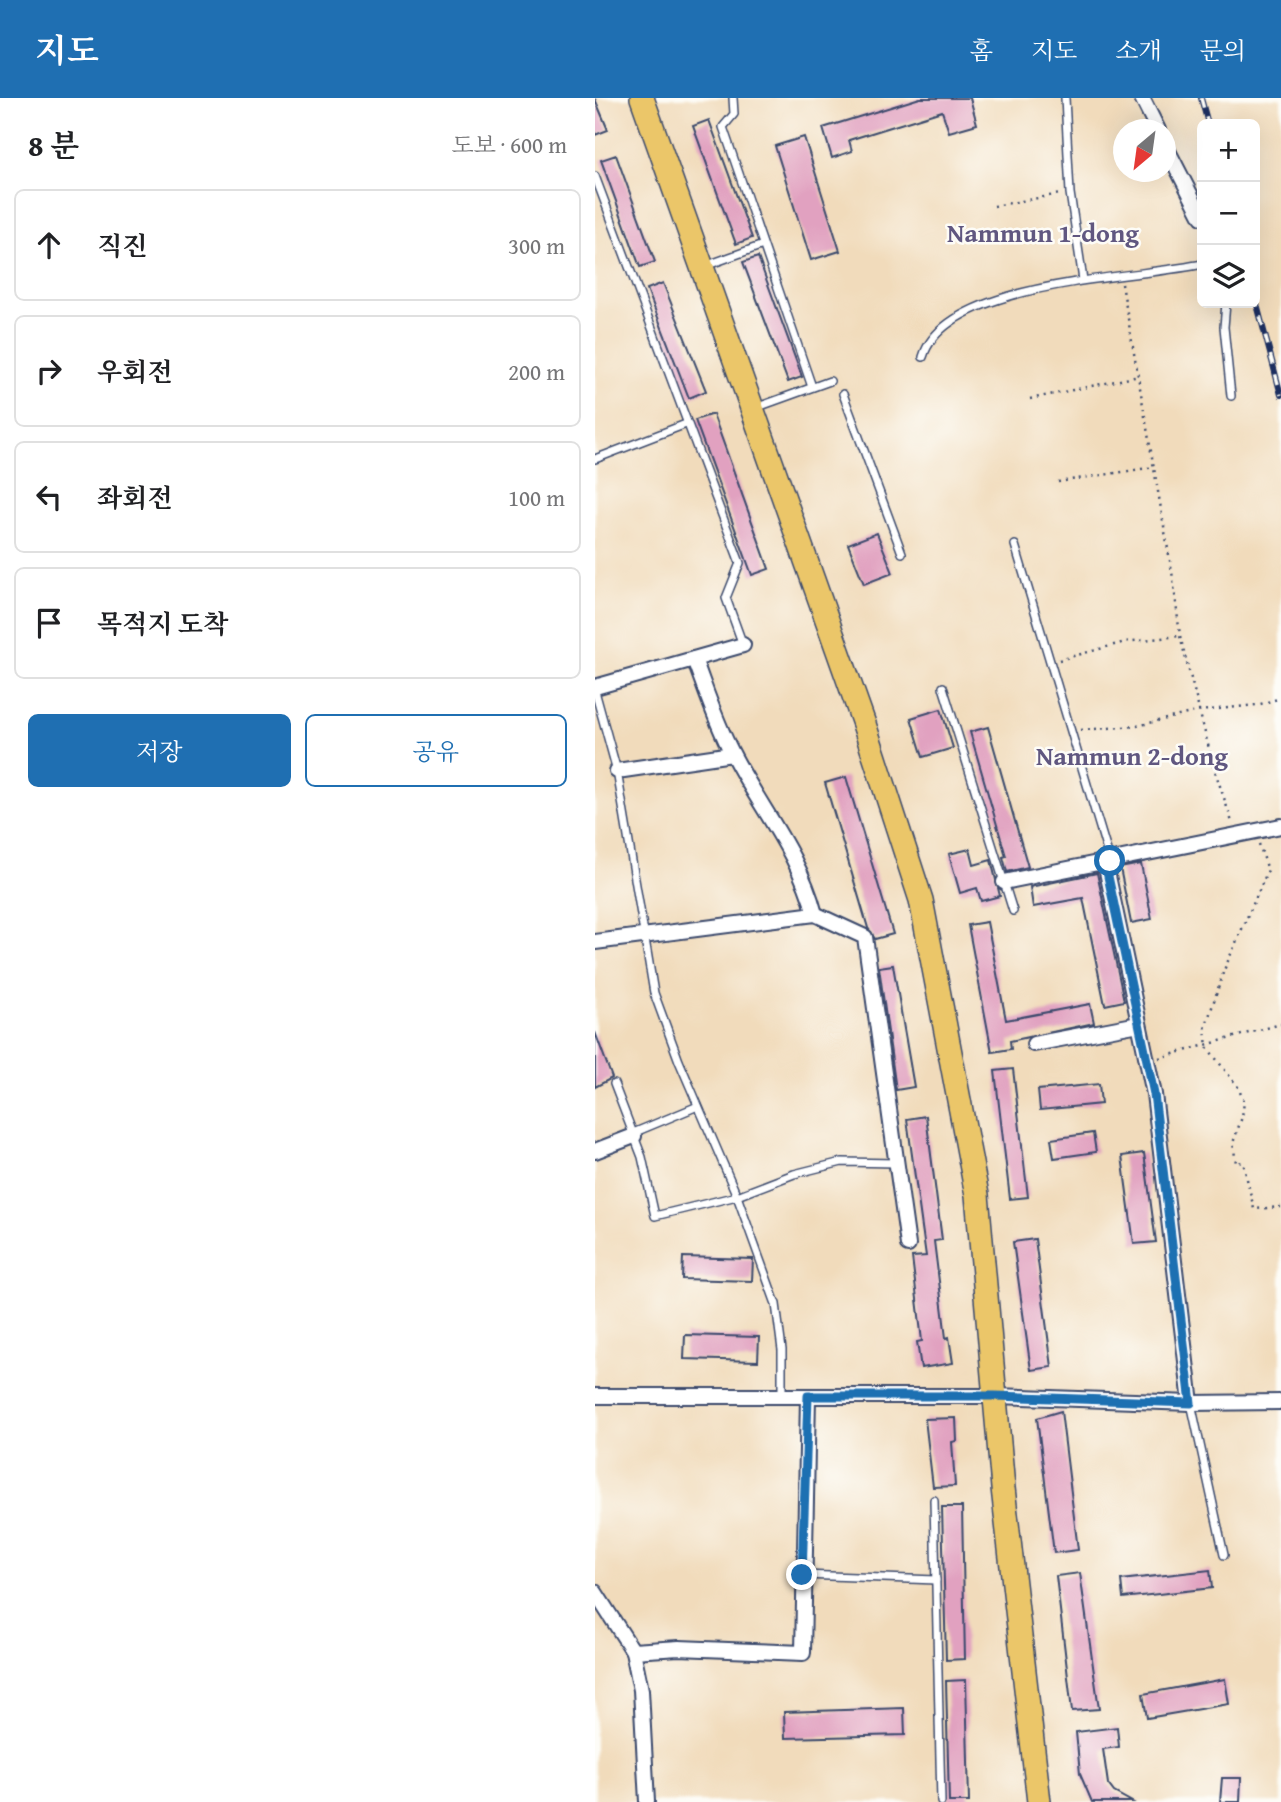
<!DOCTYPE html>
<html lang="ko">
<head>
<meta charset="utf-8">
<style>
  body { margin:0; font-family:"Gentium Book Plus","Noto Serif KR",serif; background:#f6f6f6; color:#202124 }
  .controls { position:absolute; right:21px; top:21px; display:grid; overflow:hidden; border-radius:10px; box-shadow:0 7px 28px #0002 }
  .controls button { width:63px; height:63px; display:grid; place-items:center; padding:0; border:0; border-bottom:2px solid #e0e0e0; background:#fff; color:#202124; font:35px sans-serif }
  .compass { position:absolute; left:518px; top:21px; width:63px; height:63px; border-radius:50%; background:#fff; box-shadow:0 7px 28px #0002; rotate:209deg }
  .stop { position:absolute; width:21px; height:21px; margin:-16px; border:5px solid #1f6fb2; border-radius:50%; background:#fff }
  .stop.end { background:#1f6fb2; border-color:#fff; box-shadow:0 2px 7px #0008 }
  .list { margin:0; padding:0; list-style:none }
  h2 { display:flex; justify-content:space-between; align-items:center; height:91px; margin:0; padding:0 28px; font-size:30px }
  h2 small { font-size:23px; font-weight:400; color:#757577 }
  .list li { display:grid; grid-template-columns:46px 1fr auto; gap:21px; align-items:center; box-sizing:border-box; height:112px; margin:0 14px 14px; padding:0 14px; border:2px solid #e0e0e0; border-radius:10px }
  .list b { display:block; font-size:26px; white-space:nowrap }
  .list em { font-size:23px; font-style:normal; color:#757577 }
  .actions { display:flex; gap:14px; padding:21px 28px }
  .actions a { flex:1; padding:16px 0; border:2px solid #1f6fb2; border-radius:10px; text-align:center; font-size:24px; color:#1f6fb2 }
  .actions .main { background:#1f6fb2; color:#fff }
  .icon { flex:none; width:38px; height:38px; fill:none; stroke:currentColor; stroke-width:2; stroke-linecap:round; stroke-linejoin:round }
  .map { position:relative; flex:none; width:686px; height:1704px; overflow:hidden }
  header { display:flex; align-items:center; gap:42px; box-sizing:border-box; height:98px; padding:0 35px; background:#1f6fb2; color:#fff }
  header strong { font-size:33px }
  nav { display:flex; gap:38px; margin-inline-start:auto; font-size:24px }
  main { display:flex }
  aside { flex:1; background:#fff }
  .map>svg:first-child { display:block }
  .building { fill:#e1a1c0 }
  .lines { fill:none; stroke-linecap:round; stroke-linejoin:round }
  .service-casing { stroke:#3b496c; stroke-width:10 }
  .minor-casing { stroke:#3b496c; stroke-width:18 }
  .primary-casing { stroke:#3b496c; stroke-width:26 }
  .path { stroke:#3b496c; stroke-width:2.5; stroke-dasharray:2 5; stroke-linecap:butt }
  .service { stroke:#fff; stroke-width:7 }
  .minor { stroke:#fff; stroke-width:14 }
  .primary { stroke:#ebc669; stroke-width:23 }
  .rail-casing { stroke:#1b2f5e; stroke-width:6 }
  .rail { stroke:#fdfcf7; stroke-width:3.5; stroke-dasharray:10; stroke-linecap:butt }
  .route { stroke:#1f6fb2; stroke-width:9 }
  .labels { text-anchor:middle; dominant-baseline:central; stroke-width:5; stroke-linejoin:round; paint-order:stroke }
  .neighbourhood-label { font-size:26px; font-weight:bold; fill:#605780; stroke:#fdfcf7 }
</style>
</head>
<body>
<header>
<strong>지도</strong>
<nav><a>홈</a><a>지도</a><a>소개</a><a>문의</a></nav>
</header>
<main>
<aside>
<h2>8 분<small>도보 · 600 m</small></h2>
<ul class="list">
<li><svg class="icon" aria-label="ahead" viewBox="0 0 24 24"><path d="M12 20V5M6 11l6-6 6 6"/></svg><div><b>직진</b></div><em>300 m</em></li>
<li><svg class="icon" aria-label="right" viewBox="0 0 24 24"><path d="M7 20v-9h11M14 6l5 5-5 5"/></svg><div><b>우회전</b></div><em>200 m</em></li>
<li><svg class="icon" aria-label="left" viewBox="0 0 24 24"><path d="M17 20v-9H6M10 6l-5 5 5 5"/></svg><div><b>좌회전</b></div><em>100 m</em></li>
<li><svg class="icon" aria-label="arrive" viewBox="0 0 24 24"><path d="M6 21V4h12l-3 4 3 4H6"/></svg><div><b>목적지 도착</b></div></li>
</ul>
<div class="actions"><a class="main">저장</a><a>공유</a></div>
</aside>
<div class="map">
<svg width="686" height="1704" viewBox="0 0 686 1704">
  <rect width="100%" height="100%" fill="#fdfcf7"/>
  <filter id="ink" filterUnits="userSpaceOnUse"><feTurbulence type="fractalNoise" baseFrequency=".0143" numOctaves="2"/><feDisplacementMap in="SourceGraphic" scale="14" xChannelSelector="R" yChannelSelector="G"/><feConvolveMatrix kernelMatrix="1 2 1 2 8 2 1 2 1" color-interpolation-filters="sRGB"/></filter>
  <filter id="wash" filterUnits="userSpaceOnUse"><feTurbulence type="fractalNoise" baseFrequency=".00686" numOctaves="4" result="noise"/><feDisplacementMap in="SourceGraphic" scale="28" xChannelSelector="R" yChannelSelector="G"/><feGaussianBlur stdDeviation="1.57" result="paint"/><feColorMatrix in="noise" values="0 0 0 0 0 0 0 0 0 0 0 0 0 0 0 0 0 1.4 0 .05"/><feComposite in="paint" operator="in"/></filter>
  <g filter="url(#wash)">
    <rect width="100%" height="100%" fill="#f1dbbb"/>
    <g id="blocks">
      <g class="building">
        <path d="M325 0H375L382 26 354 34 347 13 254 42 257 53 237 60 228 30Z"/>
        <path d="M0 1 13 32 0 37Z"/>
        <path d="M114 22 157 140 141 146 98 28Z"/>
        <path d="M209 39 245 153 216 162 180 48Z"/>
        <path d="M21 57 60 164 45 169 6 62Z"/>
        <path d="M163 159 207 279 193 284 148 164Z"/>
        <path d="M68 185 111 293 94 300 52 191Z"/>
        <path d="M118 316 174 471 157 477 100 322Z"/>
        <path d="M282 435 298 475 269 486 253 446Z"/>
        <path d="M346 611 358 650 328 659 316 620Z"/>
        <path d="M393 629 433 769 412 774 408 759 411 758 375 634Z"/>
        <path d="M251 679 298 836 280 841 273 830 230 685Z"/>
        <path d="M375 751 379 767 396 762 405 798 386 803 382 790 365 795 354 756Z"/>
        <path d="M546 766 557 821 536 825 525 770Z"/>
        <path d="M502 775 529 903 510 907 488 800 438 809 435 789Z"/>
        <path d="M392 824 411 922 495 906 499 925 415 943 416 951 397 954 373 827Z"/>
        <path d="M298 867 319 989 301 992 284 869Z"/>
        <path d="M0 934 17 980 0 989Z"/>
        <path d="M418 971 433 1099 415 1101 400 973Z"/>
        <path d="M504 986 506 1006 445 1012 443 992Z"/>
        <path d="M331 1018 347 1142 339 1143 351 1240 354 1239 358 1265 326 1270 322 1244 327 1243 317 1159 331 1158 312 1021Z"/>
        <path d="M498 1035 501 1054 459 1060 456 1041Z"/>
        <path d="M549 1055 561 1144 539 1146 527 1058Z"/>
        <path d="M440 1141 457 1269 436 1272 418 1144Z"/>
        <path d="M88 1159 158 1161 157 1183 87 1181Z"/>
        <path d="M90 1237 164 1239 163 1263 89 1261Z"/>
        <path d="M466 1313 483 1452 459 1455 442 1320Z"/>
        <path d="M361 1320 362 1343 357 1344 360 1388 338 1389 330 1321Z"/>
        <path d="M347 1409H367L370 1561 351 1562Z"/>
        <path d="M615 1472 617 1490 528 1500 526 1482Z"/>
        <path d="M485 1475 504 1611 477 1613 461 1478Z"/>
        <path d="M630 1581 634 1606 552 1620 548 1596Z"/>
        <path d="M371 1582 374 1704H354L351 1583Z"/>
        <path d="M309 1610 310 1637 190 1640 189 1614Z"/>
        <path d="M522 1629 524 1649 508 1651 513 1686 519 1694 537 1704H497L485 1676 481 1634Z"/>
        <path d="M627 1680H646L645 1704H625Z"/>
      </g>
    </g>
  </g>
  <g filter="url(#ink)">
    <use href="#blocks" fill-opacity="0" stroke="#3b496c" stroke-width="2"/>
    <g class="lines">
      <g class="service-casing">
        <g id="service">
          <path d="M138 0 139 16 128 29 217 289"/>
          <path d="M470 0 475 95 488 182"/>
          <path d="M0 78 145 465 131 500 148 547"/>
          <path d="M110 168 168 147"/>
          <path d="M631 205 629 229 636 298"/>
          <path d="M328 259C351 182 541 181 607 166"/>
          <path d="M248 296 307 455"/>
          <path d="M160 310 235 283"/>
          <path d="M0 361 91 326"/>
          <path d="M420 447 515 763"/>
          <path d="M348 589 418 813"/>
          <path d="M0 593 22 673 59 895 84 963 142 1098 181 1206 187 1252V1297"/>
          <path d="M19 986 47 1059 60 1118 142 1098 199 1076 247 1064 301 1065"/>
          <path d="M38 1035 103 1008"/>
          <path d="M596 1305 629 1457"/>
          <path d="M339 1402 346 1704"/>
          <path d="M208 1477 341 1482"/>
        </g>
      </g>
      <g class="minor-casing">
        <g id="minor">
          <path d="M547 0 563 32"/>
          <path d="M570 47 607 119"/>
          <path d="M99 561C111 593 121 625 137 655 165 710 204 755 220 816"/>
          <path d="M0 589 148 547"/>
          <path d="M22 673 137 656"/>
          <path d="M510 764 559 996 596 1305"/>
          <path d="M409 784 686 728"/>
          <path d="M0 844 220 816 270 839 313 1147"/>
          <path d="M439 946 544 926"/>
          <path d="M0 1053 39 1038"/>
          <path d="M0 1298H400L596 1305 686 1304"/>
          <path d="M0 1494 38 1553 46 1592 52 1704"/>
          <path d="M38 1553 84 1550 208 1555 213 1298"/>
        </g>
      </g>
      <g class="primary-casing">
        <path id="primary" d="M47 0 269 626 326 802 382 1097 408 1390 444 1704"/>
      </g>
      <g class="path">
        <path d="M399 108 465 96"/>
        <path d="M527 186 578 480 585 538 619 670 637 724"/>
        <path d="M435 301 544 278"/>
        <path d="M463 384 559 369"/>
        <path d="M464 562 530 544 584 538"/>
        <path d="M486 632 542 628 604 613 662 607 686 600"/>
        <path d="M664 746 673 772 629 872 610 931 612 949 643 989 649 1004 647 1019 638 1045 641 1065 648 1064 659 1111 686 1109"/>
        <path d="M564 960 686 926"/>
      </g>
      <use href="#service" class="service"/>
      <use href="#minor" class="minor"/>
      <use href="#primary" class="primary"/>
      <g class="rail-casing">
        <g id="rail">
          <path d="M606 0 613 26"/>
          <path d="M660 199 686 297"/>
        </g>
      </g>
      <use href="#rail" class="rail"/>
    </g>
  </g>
  <g class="lines" filter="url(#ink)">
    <path class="route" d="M207 1477 213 1298H400L596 1305 559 996 510 764 515 763"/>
  </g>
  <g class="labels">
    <g class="neighbourhood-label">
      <text x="448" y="134">Nammun 1-dong</text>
      <text x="537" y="657">Nammun 2-dong</text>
    </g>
  </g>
</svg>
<div class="controls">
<button>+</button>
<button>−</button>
<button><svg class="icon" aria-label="layers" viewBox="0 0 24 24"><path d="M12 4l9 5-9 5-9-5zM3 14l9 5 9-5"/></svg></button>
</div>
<svg class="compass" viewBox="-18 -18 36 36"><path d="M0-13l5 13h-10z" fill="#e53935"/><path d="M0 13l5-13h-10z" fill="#757577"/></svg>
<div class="stop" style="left:515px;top:763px"></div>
<div class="stop end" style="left:207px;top:1477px"></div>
</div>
</main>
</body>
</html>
